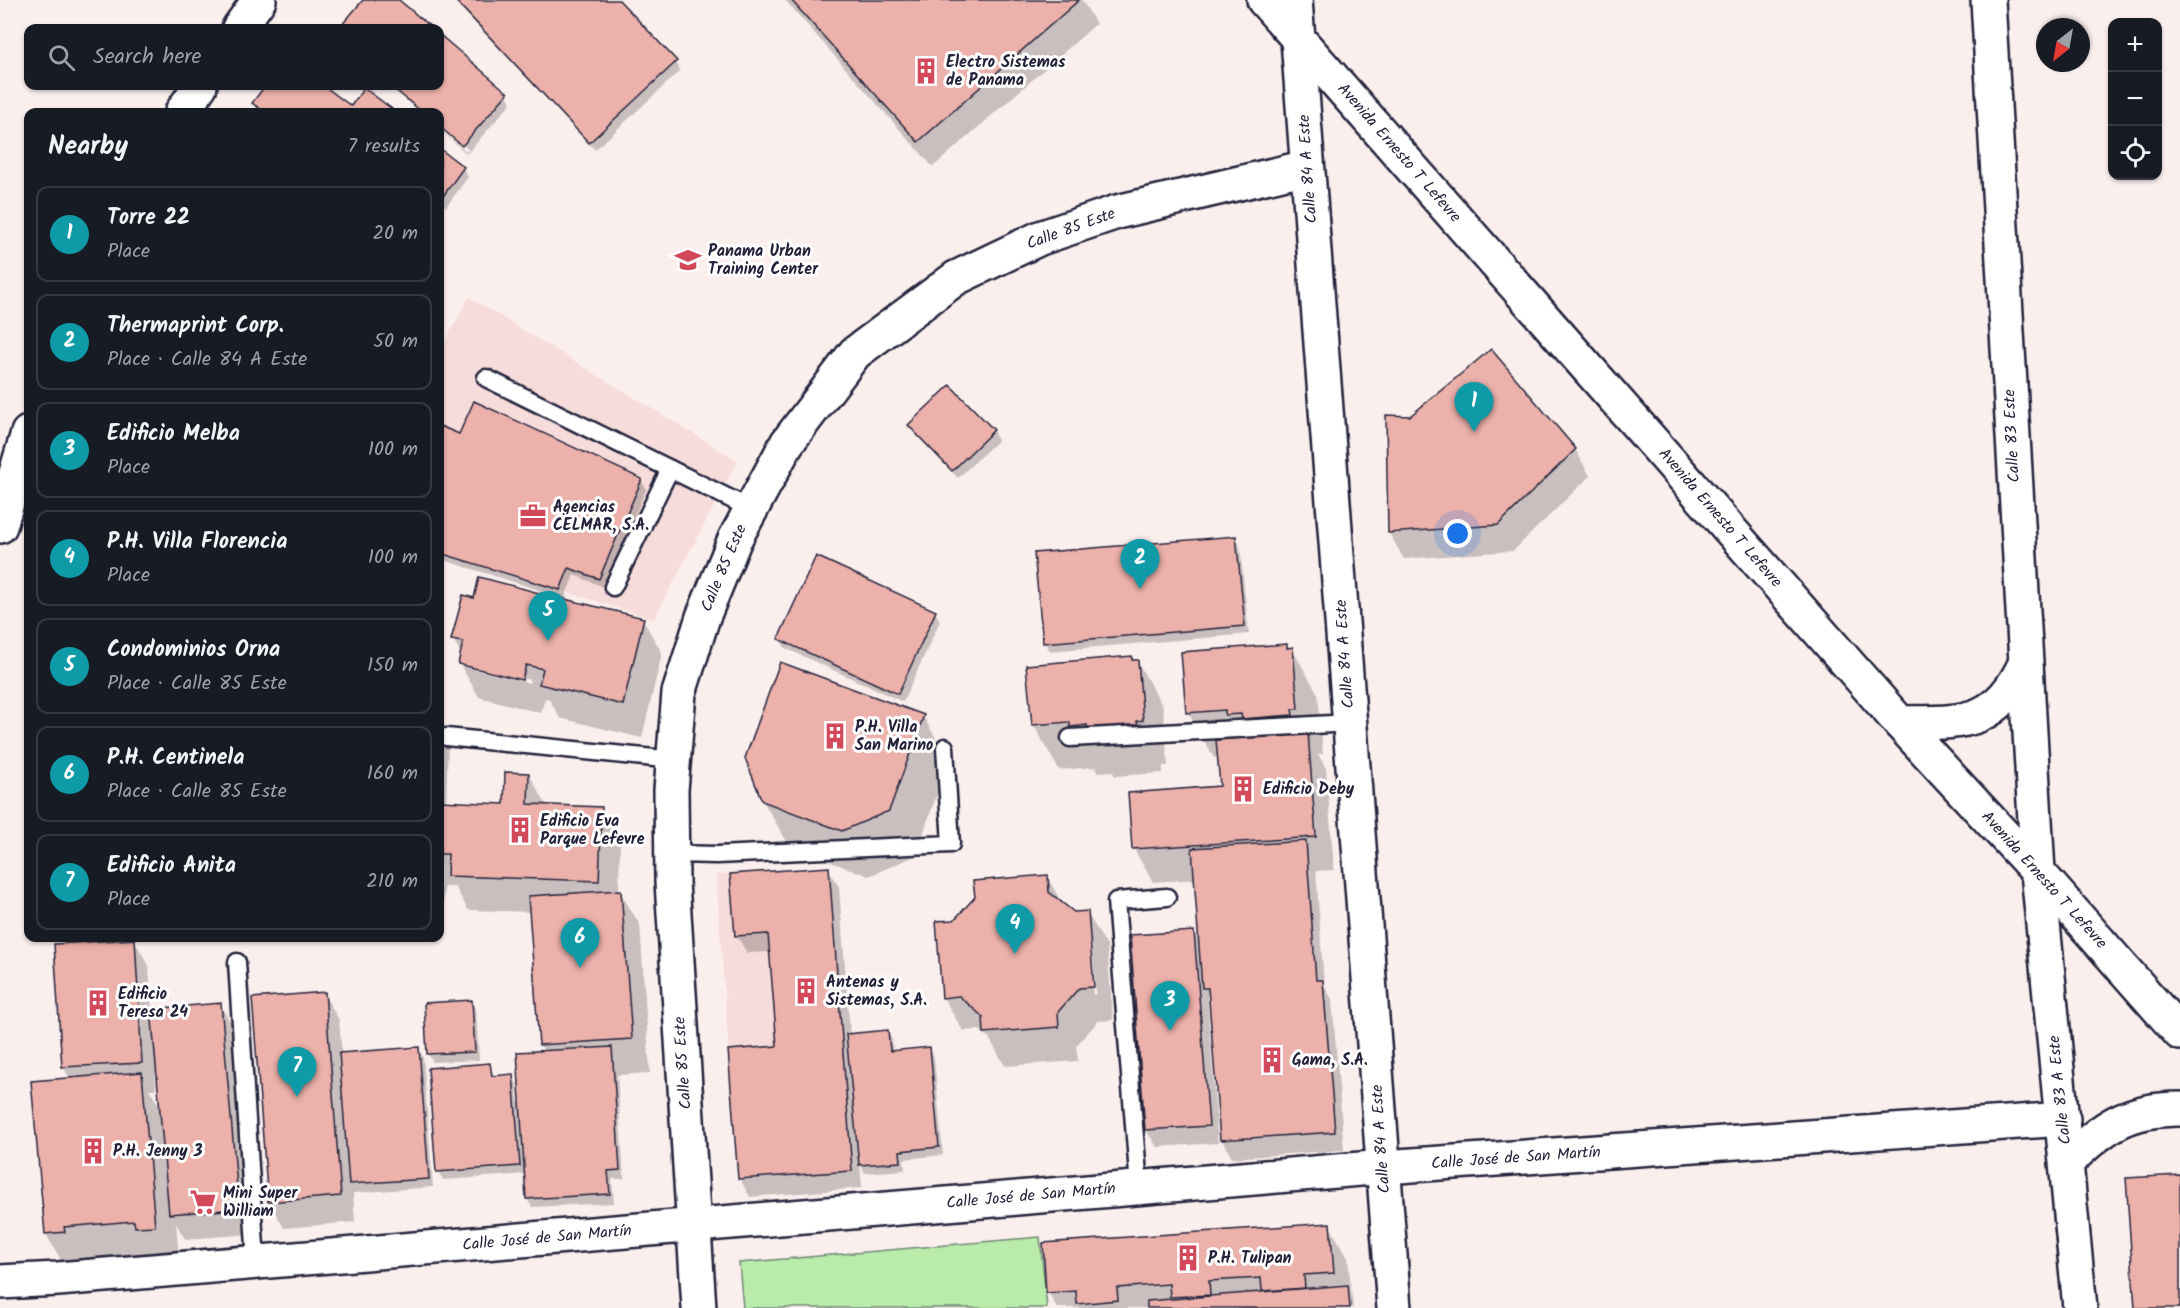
<!DOCTYPE html>
<html lang="en">
<head>
<meta charset="utf-8">
<style>
  body { margin:0; font-family:Kalam,sans-serif; background:#242831; color:#f1f3f6 }
  .controls { position:absolute; right:18px; top:18px; display:grid; overflow:hidden; border-radius:12px; box-shadow:0 2px 4px #0004 }
  .controls button { width:54px; height:54px; display:grid; place-items:center; padding:0; border:0; border-bottom:2px solid #363941; background:#171b24; color:#f1f3f6; font:30px sans-serif }
  .compass { position:absolute; left:2036px; top:18px; width:54px; height:54px; border-radius:50%; background:#171b24; box-shadow:0 2px 4px #0004; rotate:211deg }
  .you { position:absolute; left:1458px; top:534px; width:21px; height:21px; margin:-15px; border:4px solid #fff; border-radius:50%; background:#1a73e8; box-shadow:0 0 0 9px #1a73e833 }
  .badge { display:grid; place-items:center; width:39px; height:39px; border-radius:50%; background:#8c9099; color:#fff; font-size:20px; font-weight:700 }
  .pin { position:absolute; translate:-50% -50px; filter:drop-shadow(0 2px 3px #0008) }
  .pin::after { content:''; position:absolute; top:32px; width:21px; height:18px; background:inherit; clip-path:polygon(0 0,100% 0,50% 100%) }
  .list { margin:0; padding:0; list-style:none }
  h2 { display:flex; justify-content:space-between; align-items:center; height:78px; margin:0; padding:0 24px; font-size:26px }
  h2 small { font-size:20px; font-weight:400; color:#9ea1a6 }
  .list li { display:grid; grid-template-columns:39px 1fr auto; gap:18px; align-items:center; box-sizing:border-box; height:96px; margin:0 12px 12px; padding:0 12px; border:2px solid #363941; border-radius:12px }
  .list b { display:block; font-size:22px; white-space:nowrap }
  .list p { margin:0; font-size:20px; white-space:nowrap; color:#9ea1a6 }
  .list em { font-size:20px; font-style:normal; color:#9ea1a6 }
  .icon { flex:none; width:33px; height:33px; fill:none; stroke:currentColor; stroke-width:2; stroke-linecap:round; stroke-linejoin:round }
  .map { position:relative; flex:none; width:2180px; height:1308px; overflow:hidden }
  .search { position:absolute; background:#171b24; box-shadow:0 2px 4px #0004; left:24px; top:24px; width:420px; height:66px; display:flex; align-items:center; gap:15px; box-sizing:border-box; padding:0 21px; border-radius:12px; color:#9ea1a6; font-size:22px }
  .panel { position:absolute; background:#171b24; box-shadow:0 2px 4px #0004; left:24px; top:108px; width:420px; height:834px; border-radius:12px }
  .map>svg:first-child { display:block }
  .built { fill:#f6dcda }
  .green { fill:#b9ebab; stroke:#6e8673; stroke-width:1.5 }
  .shadow { fill:#0003; fill-rule:evenodd }
  .building { fill:#ecb1ab; stroke:#22223b; stroke-width:1.5 }
  .lines { fill:none; stroke-linecap:round; stroke-linejoin:round }
  .lane-casing { stroke:#22223b; stroke-width:21 }
  .street-casing { stroke:#22223b; stroke-width:38 }
  .secondary-casing { stroke:#22223b; stroke-width:38 }
  .lane { stroke:#fff; stroke-width:16 }
  .street { stroke:#fff; stroke-width:33 }
  .secondary { stroke:#fff; stroke-width:33 }
  .labels { text-anchor:middle; dominant-baseline:central; stroke-width:6; stroke-linejoin:round; paint-order:stroke }
  .poi-label { font-size:16px; font-weight:bold; fill:#22223b; stroke:#fff; text-anchor:start }
  .street-label { font-size:16px; fill:#22223b; stroke:#fff }
</style>
</head>
<body>
<div class="map">
<svg width="2180" height="1308" viewBox="0 0 2180 1308">
  <rect width="100%" height="100%" fill="#fbefee"/>
  <filter id="ink" filterUnits="userSpaceOnUse"><feTurbulence type="fractalNoise" baseFrequency=".0167" numOctaves="2"/><feDisplacementMap in="SourceGraphic" scale="12" xChannelSelector="R" yChannelSelector="G"/><feConvolveMatrix kernelMatrix="1 2 1 2 8 2 1 2 1" color-interpolation-filters="sRGB"/></filter>
  <g filter="url(#ink)">
    <g class="built">
      <path d="M469 297 738 461 654 619 440 553V351Z"/>
      <path d="M829 867 852 1171 738 1179 716 875Z"/>
    </g>
    <path class="green" d="M1040 1237 1047 1308H743L739 1263Z"/>
    <g class="shadow">
      <path d="M365 0H397L430 28H343L342 27Z"/>
      <path d="M453 0H617L676 62 680 71 595 150Z"/>
      <path d="M785 0H1082L1096 24 933 167Z"/>
      <path d="M440 37 507 94 511 103 467 154 440 130 467 152 469 150 440 125V112H424L398 90V94L419 112 399 95 394 87 440 86Z"/>
      <path d="M267 86H323L352 108 391 110 392 112H260L254 103Z"/>
      <path d="M440 151 463 168 468 177 446 207 440 202Z"/>
      <path d="M1388 416 1575 449 1590 476 1513 551 1404 559 1389 533Z"/>
      <path d="M910 426 993 431 998 440 958 478 915 434Z"/>
      <path d="M440 428 459 436 641 480 646 489 604 587 574 575 564 600 643 620 662 653 642 738 560 718 549 699 545 698 541 713 479 697 459 663 461 654 453 639 475 600 542 595 549 607 559 610 562 597 440 559ZM476 667 530 680 529 683 476 670Z"/>
      <path d="M1236 537 1240 546 1249 634 1050 651 1045 642Z"/>
      <path d="M935 612 940 621 903 702 785 648 780 639Z"/>
      <path d="M1286 645 1288 649H1292L1318 694 1323 754H1318L1326 768 1334 870 1316 871 1324 985 1332 999 1344 1150 1232 1158 1222 1140 1211 1000 1207 994 1218 1143 1157 1147 1146 1130 1194 932 1201 945 1196 879 1153 882 1133 848 1222 788 1219 757 1214 758 1188 712Z"/>
      <path d="M1131 658 1133 662 1137 661 1163 707 1168 766H1163V773L1115 776 1112 771 1098 772 1095 767 1059 770 1033 724Z"/>
      <path d="M923 716 949 761 915 856 869 876 790 847 763 801Z"/>
      <path d="M440 730 448 744 446 803 505 805 529 774 547 806 601 808 620 842 619 892H620L640 925 650 1073 617 1075 624 1179H612L614 1203 532 1207 527 1199 526 1174 443 1180 438 1171 489 1064 495 1077 512 1076 517 1084 518 1102H521L545 1052 540 1044 531 912 468 910 455 887H444L443 924 440 923Z"/>
      <path d="M828 869 839 887 850 1035 887 1032 892 1040 893 1052 929 1048 934 1057 943 1155 904 1159 905 1170 865 1173 860 1164 862 1188 750 1197 740 1179 730 1051 778 1048 771 952 747 953 736 935Z"/>
      <path d="M1047 877 1063 905 1073 913H1087L1107 946 1113 1020 1098 1021 1076 1046 1078 1061 1005 1066 989 1038 979 1030 963 1031 943 997 954 922 976 897ZM1089 940 1092 943 1096 994 1093 995Z"/>
      <path d="M134 940 149 966 152 1011 220 1005 236 1031 253 1234 185 1239 176 1223 180 1271 72 1279 46 1234 71 1080 63 1067ZM155 1074H158L161 1109 149 1089H156Z"/>
      <path d="M324 994 339 1020 342 1054 418 1049 423 1057 433 1187 353 1193 355 1222 284 1228 269 1201Z"/>
      <path d="M471 1001 476 1010 479 1060 433 1062 428 1054Z"/>
      <path d="M1329 1225 1348 1258 1353 1308H1057L1048 1292Z"/>
    </g>
    <g class="building">
      <path d="M363 0H399L432 28H342L340 27Z"/>
      <path d="M455 0H619L677 61 589 143Z"/>
      <path d="M791 0H1079L918 142Z"/>
      <path d="M440 35 508 93 462 146 440 127V112H422L392 87 440 86Z"/>
      <path d="M265 86H324L351 106 364 88 392 109 390 112H265L252 103Z"/>
      <path d="M440 149 464 167 441 199 440 198Z"/>
      <path d="M1491 349 1576 449 1498 525 1388 533 1386 415 1410 416Z"/>
      <path d="M950 385 994 430 952 471 908 425Z"/>
      <path d="M474 401 642 479 599 579 569 568 560 590 440 553V426L459 434Z"/>
      <path d="M1236 536 1245 626 1043 643 1034 553Z"/>
      <path d="M816 556 936 611 898 694 778 639Z"/>
      <path d="M479 577 543 594 542 604 558 608 560 598 644 618 623 705 539 684 543 669 526 665 522 680 458 664 463 642 451 640 463 595 474 598Z"/>
      <path d="M1287 644V648L1293 647 1298 709H1292L1293 715 1242 719 1241 714 1225 715V710L1186 713 1181 652Z"/>
      <path d="M1132 656V660H1138L1143 720 1137 721 1138 728 1087 731V725L1070 727V722L1032 725 1026 665Z"/>
      <path d="M780 662 924 715 889 811 842 831 762 801 745 758Z"/>
      <path d="M1308 733 1316 837 1132 849 1128 793 1220 786 1216 740Z"/>
      <path d="M505 772 529 773 528 804 602 807 599 881 447 876 448 854H440V801L504 804Z"/>
      <path d="M1306 841 1316 980H1323L1335 1132 1220 1140 1208 988H1202L1192 848Z"/>
      <path d="M829 867 852 1171 738 1179 728 1050 777 1046 768 934 735 936 730 874Z"/>
      <path d="M1048 875 1049 892 1074 912 1088 911 1094 987 1079 988 1058 1012 1059 1027 984 1033 983 1017 959 996 942 998 936 921 954 920 975 897 973 881Z"/>
      <path d="M621 890 632 1039 539 1045 528 896Z"/>
      <path d="M1194 931 1209 1126 1145 1130 1130 935Z"/>
      <path d="M135 939 142 1063 62 1067 54 944Z"/>
      <path d="M325 992 341 1196 268 1202 252 998Z"/>
      <path d="M472 1000 475 1052 427 1054 424 1003Z"/>
      <path d="M221 1003 239 1209 169 1214 151 1009Z"/>
      <path d="M888 1030 890 1051 930 1047 939 1147 900 1151 901 1162 859 1165 846 1034Z"/>
      <path d="M419 1047 429 1179 349 1184 339 1053Z"/>
      <path d="M612 1047 620 1170 608 1171 610 1194 526 1199 517 1052Z"/>
      <path d="M490 1063 492 1076 513 1074 520 1166 436 1172 428 1068Z"/>
      <path d="M142 1072 155 1226 135 1227 134 1221 64 1227 65 1232 45 1234 31 1081Z"/>
      <path d="M2180 1175V1308H2135L2126 1178Z"/>
      <path d="M1330 1223 1334 1273 1304 1275 1305 1288 1262 1291 1261 1278 1209 1281 1210 1295 1170 1297 1169 1284 1117 1288 1118 1300 1077 1304 1076 1291 1046 1293 1043 1243Z"/>
      <path d="M1348 1285 1350 1308H1147V1301Z"/>
    </g>
    <g class="lines">
      <g class="lane-casing">
        <g id="lane">
          <path d="M486 378 751 509"/>
          <path d="M613 587 670 469"/>
          <path d="M446 737 674 760"/>
          <path d="M1070 738 1350 723"/>
          <path d="M671 854 717 855 951 844 945 747"/>
          <path d="M237 962 256 1262"/>
          <path d="M1139 1187 1116 901 1167 897"/>
        </g>
      </g>
      <g class="street-casing">
        <g id="street">
          <path d="M1295 0 1394 1308"/>
          <path d="M239 28 259 0"/>
          <path d="M182 112 200 86"/>
          <path d="M0 526 28 433"/>
          <path d="M2038 872 2080 1308"/>
          <path d="M0 1282 58 1279 1384 1167 2063 1119"/>
          <path d="M699 1308 672 882 671 790 679 693 703 617 735 539 787 443 855 353 956 278 1040 238 1117 212 1307 167"/>
        </g>
      </g>
      <g class="secondary-casing">
        <g id="secondary">
          <path d="M1264 0 1900 723 2038 872 2180 1033"/>
          <path d="M1988 0 2038 872"/>
          <path d="M1900 723C1961 722 1996 727 2025 664"/>
          <path d="M2067 1162C2104 1126 2127 1109 2180 1109"/>
        </g>
      </g>
      <use href="#lane" class="lane"/>
      <use href="#street" class="street"/>
      <use href="#secondary" class="secondary"/>
    </g>
  </g>
  <defs>
    <g id="building-bare" transform="scale(2.07)"><path d="M-4-6H4V6H1V3H-1V6H-4ZM-2.5-4.3h1.7v1.8h-1.7ZM.8-4.3h1.7v1.8H.8ZM-2.5-1h1.7V.8h-1.7ZM.8-1h1.7V.8H.8Z" fill="#d1495b" stroke="#fff" stroke-width="2.5" paint-order="stroke"/></g>
    <g id="school-bare" transform="scale(2.07)"><path d="M0-5L7-2L0 1L-7-2ZM-4 1L0 2.5L4 1V4Q0 6-4 4Z" fill="#d1495b" stroke="#fff" stroke-width="2.5" paint-order="stroke"/></g>
    <g id="office-bare" transform="scale(2.07)"><path d="M-6-3h4V-5.5h4V-3h4V5H-6ZM-1-4.5V-3h2v-1.5ZM-6 0V1H6V0Z" fill="#d1495b" stroke="#fff" stroke-width="2.5" paint-order="stroke"/></g>
    <g id="supermarket-bare" transform="scale(2.07)"><path d="M-6-5.5h2.5l.6 2H6L4.5 2H-2.5L-4.4-4H-6ZM-1.5 3.2a1.3 1.3 0 1 0 .1 0ZM3 3.2a1.3 1.3 0 1 0 .1 0Z" fill="#d1495b" stroke="#fff" stroke-width="2.5" paint-order="stroke"/></g>
  </defs>
  <g fill-rule="evenodd">
    <use href="#building-bare" x="926" y="71"/>
    <use href="#school-bare" x="688" y="260"/>
    <use href="#office-bare" x="533" y="516"/>
    <use href="#building-bare" x="835" y="736"/>
    <use href="#building-bare" x="1243" y="789"/>
    <use href="#building-bare" x="520" y="830"/>
    <use href="#building-bare" x="806" y="991"/>
    <use href="#building-bare" x="98" y="1003"/>
    <use href="#building-bare" x="1272" y="1060"/>
    <use href="#building-bare" x="93" y="1151"/>
    <use href="#supermarket-bare" x="203" y="1202"/>
    <use href="#building-bare" x="1188" y="1258"/>
  </g>
  <g class="labels">
    <g class="poi-label">
      <text x="946" y="62">Electro Sistemas<tspan x="946" dy="18">de Panama</tspan></text>
      <text x="708" y="251">Panama Urban<tspan x="708" dy="18">Training Center</tspan></text>
      <text x="553" y="507">Agencias<tspan x="553" dy="18">CELMAR, S.A.</tspan></text>
      <text x="855" y="727">P.H. Villa<tspan x="855" dy="18">San Marino</tspan></text>
      <text x="1263" y="789">Edificio Deby</text>
      <text x="540" y="821">Edificio Eva<tspan x="540" dy="18">Parque Lefevre</tspan></text>
      <text x="826" y="982">Antenas y<tspan x="826" dy="18">Sistemas, S.A.</tspan></text>
      <text x="118" y="994">Edificio<tspan x="118" dy="18">Teresa 24</tspan></text>
      <text x="1292" y="1060">Gama, S.A.</text>
      <text x="113" y="1151">P.H. Jenny 3</text>
      <text x="223" y="1193">Mini Super<tspan x="223" dy="18">William</tspan></text>
      <text x="1208" y="1258">P.H. Tulipan</text>
    </g>
    <g class="street-label">
      <text transform="translate(1399 153) rotate(49)">Avenida Ernesto T Lefevre</text>
      <text transform="translate(1308 169) rotate(-94)">Calle 84 A Este</text>
      <text transform="translate(1071 229) rotate(-20)">Calle 85 Este</text>
      <text transform="translate(2012 436) rotate(-93)">Calle 83 Este</text>
      <text transform="translate(1720 518) rotate(49)">Avenida Ernesto T Lefevre</text>
      <text transform="translate(724 568) rotate(-67)">Calle 85 Este</text>
      <text transform="translate(1345 654) rotate(-94)">Calle 84 A Este</text>
      <text transform="translate(2044 880) rotate(48)">Avenida Ernesto T Lefevre</text>
      <text transform="translate(683 1063) rotate(-94)">Calle 85 Este</text>
      <text transform="translate(2060 1090) rotate(-96)">Calle 83 A Este</text>
      <text transform="translate(1381 1139) rotate(-94)">Calle 84 A Este</text>
      <text transform="translate(1516 1158) rotate(-4)">Calle José de San Martín</text>
      <text transform="translate(1031 1196) rotate(-5)">Calle José de San Martín</text>
      <text transform="translate(547 1238) rotate(-5)">Calle José de San Martín</text>
    </g>
  </g>
</svg>
<div class="controls">
<button>+</button>
<button>−</button>
<button><svg class="icon" aria-label="locate" viewBox="0 0 24 24"><circle cx="12" cy="12" r="6"/><path d="M12 2v4M12 18v4M2 12h4M18 12h4"/></svg></button>
</div>
<svg class="compass" viewBox="-18 -18 36 36"><path d="M0-13l5 13h-10z" fill="#e53935"/><path d="M0 13l5-13h-10z" fill="#9ea1a6"/></svg>
<div class="you"></div>
<div class="pin badge" style="left:1474px;top:432px;background:#0f9aa8">1</div>
<div class="pin badge" style="left:1140px;top:589px;background:#0f9aa8">2</div>
<div class="pin badge" style="left:1170px;top:1031px;background:#0f9aa8">3</div>
<div class="pin badge" style="left:1015px;top:954px;background:#0f9aa8">4</div>
<div class="pin badge" style="left:548px;top:641px;background:#0f9aa8">5</div>
<div class="pin badge" style="left:580px;top:968px;background:#0f9aa8">6</div>
<div class="pin badge" style="left:297px;top:1097px;background:#0f9aa8">7</div>
<div class="search"><svg class="icon" aria-label="search" viewBox="0 0 24 24"><circle cx="10" cy="10" r="6"/><path d="M15 15l6 6"/></svg>Search here</div>
<section class="panel">
<h2>Nearby<small>7 results</small></h2>
<ul class="list">
<li><span class="badge" style="background:#0f9aa8">1</span><div><b>Torre 22</b><p>Place</p></div><em>20 m</em></li>
<li><span class="badge" style="background:#0f9aa8">2</span><div><b>Thermaprint Corp.</b><p>Place · Calle 84 A Este</p></div><em>50 m</em></li>
<li><span class="badge" style="background:#0f9aa8">3</span><div><b>Edificio Melba</b><p>Place</p></div><em>100 m</em></li>
<li><span class="badge" style="background:#0f9aa8">4</span><div><b>P.H. Villa Florencia</b><p>Place</p></div><em>100 m</em></li>
<li><span class="badge" style="background:#0f9aa8">5</span><div><b>Condominios Orna</b><p>Place · Calle 85 Este</p></div><em>150 m</em></li>
<li><span class="badge" style="background:#0f9aa8">6</span><div><b>P.H. Centinela</b><p>Place · Calle 85 Este</p></div><em>160 m</em></li>
<li><span class="badge" style="background:#0f9aa8">7</span><div><b>Edificio Anita</b><p>Place</p></div><em>210 m</em></li>
</ul>
</section>
</div>
</body>
</html>
